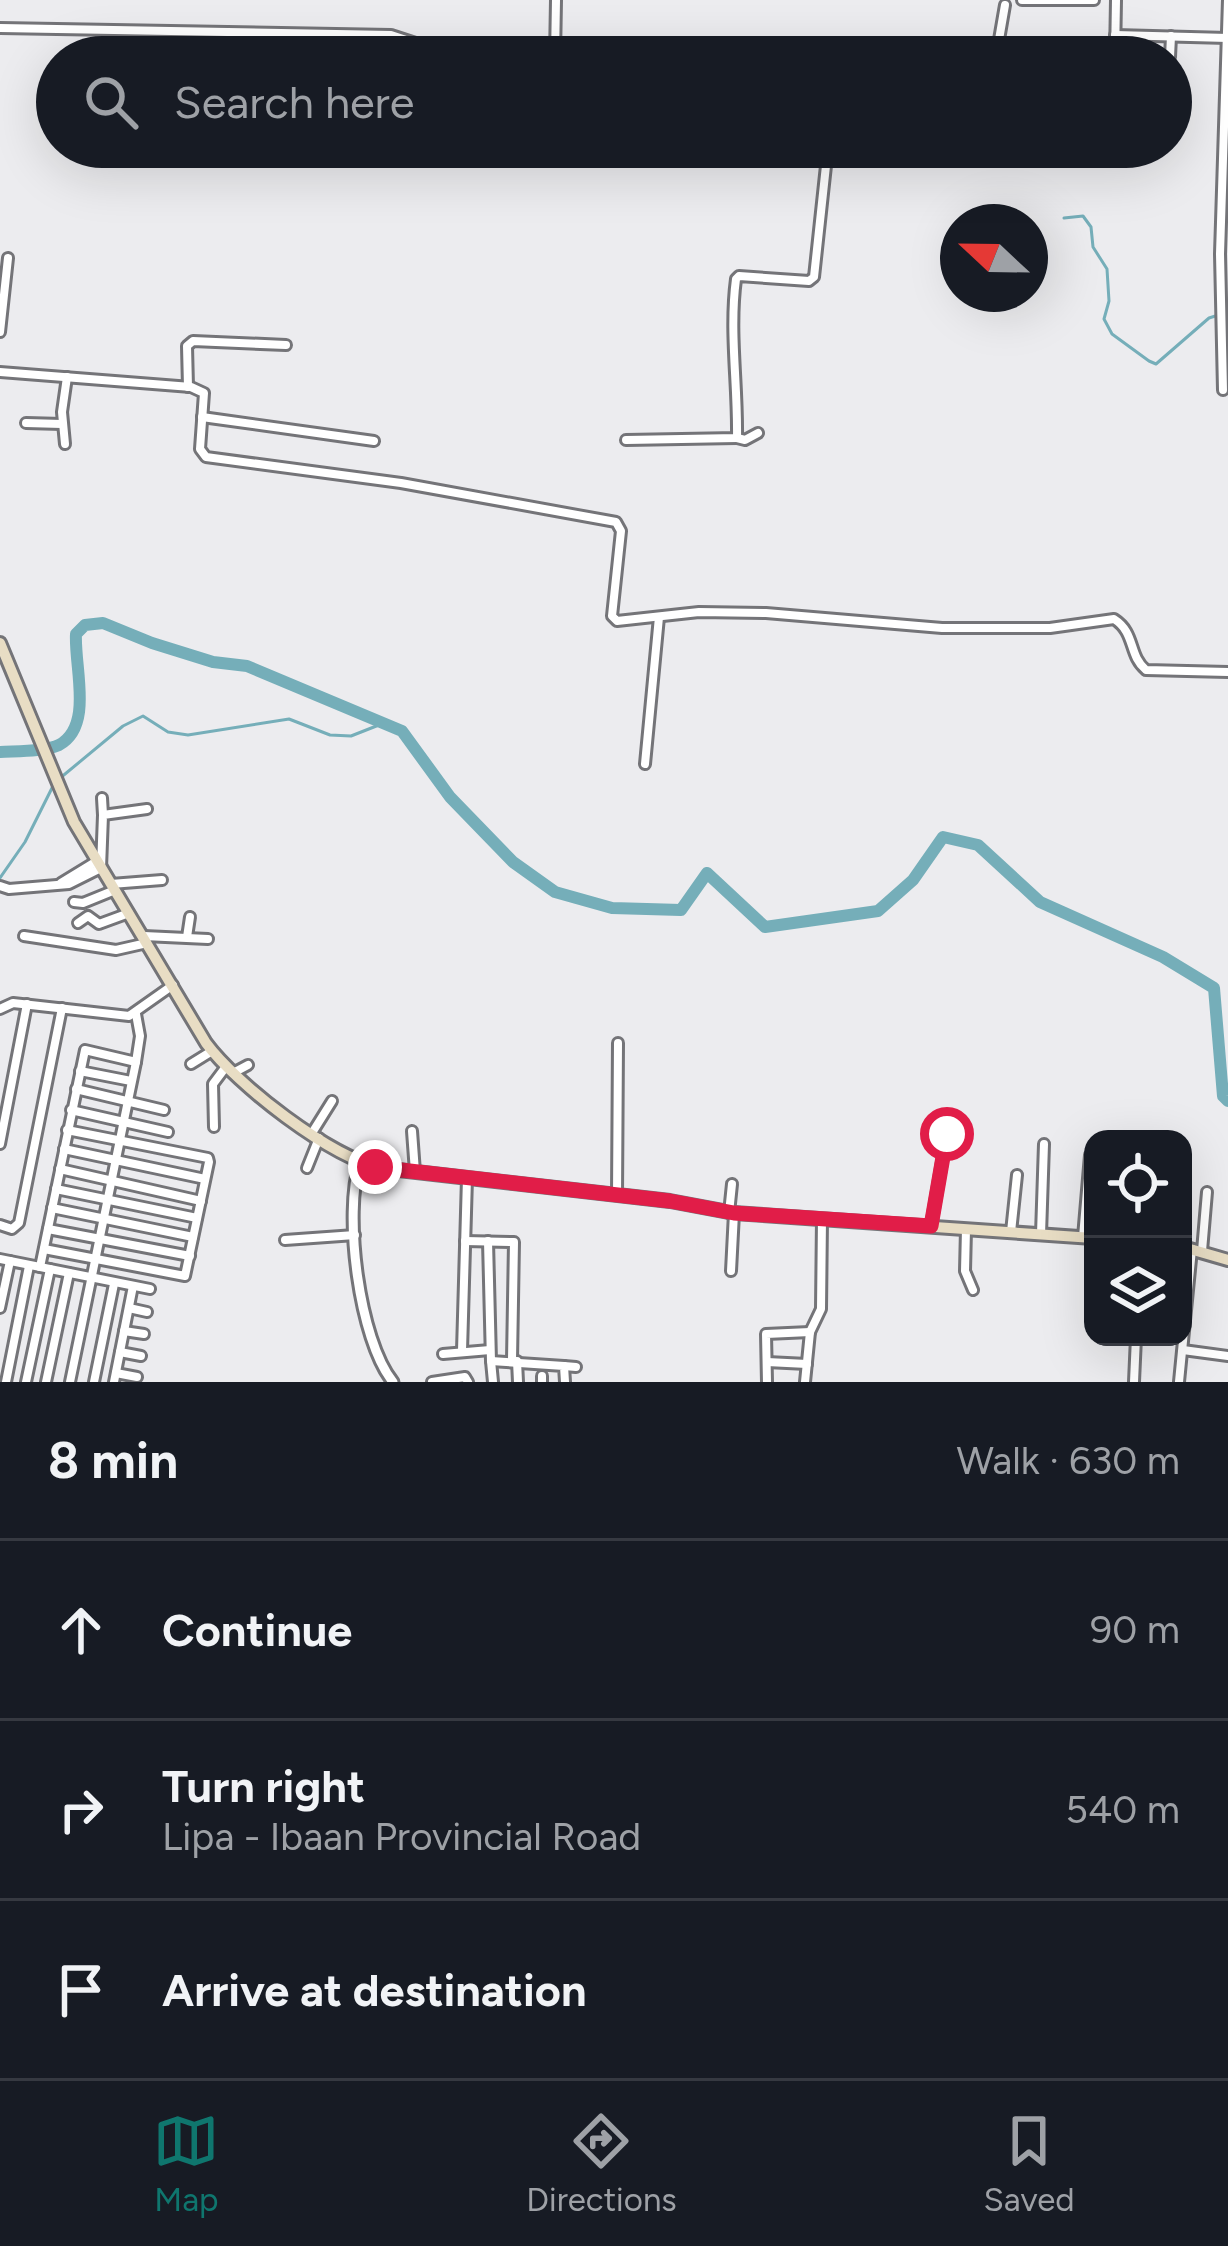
<!DOCTYPE html>
<html lang="en">
<head>
<meta charset="utf-8">
<style>
  body { margin:0; font-family:Figtree,sans-serif; background:#20242c; color:#f1f3f6 }
  .controls { position:absolute; right:36px; bottom:36px; display:grid; overflow:hidden; border-radius:24px; box-shadow:0 12px 48px #0002 }
  .controls button { width:108px; height:108px; display:grid; place-items:center; padding:0; border:0; border-bottom:3px solid #363941; background:#171b24; color:#f1f3f6; font:60px sans-serif }
  .compass { position:absolute; left:940px; top:204px; width:108px; height:108px; border-radius:50%; background:#171b24; box-shadow:0 12px 48px #0002; rotate:292deg }
  .stop { position:absolute; width:36px; height:36px; margin:-27px; border:9px solid #e11d48; border-radius:50%; background:#fff }
  .stop.end { background:#e11d48; border-color:#fff; box-shadow:0 3px 12px #0008 }
  .list { margin:0; padding:0; list-style:none }
  h2 { display:flex; justify-content:space-between; align-items:center; height:156px; margin:0; padding:0 48px; font-size:51px }
  h2 small { font-size:39px; font-weight:400; color:#9ea1a6 }
  .list li { display:grid; grid-template-columns:78px 1fr auto; gap:36px; align-items:center; box-sizing:border-box; height:180px; padding:0 48px; border-top:3px solid #363941 }
  .list b { display:block; font-size:45px; white-space:nowrap }
  .list p { margin:0; font-size:39px; white-space:nowrap; color:#9ea1a6 }
  .list em { font-size:39px; font-style:normal; color:#9ea1a6 }
  .icon { flex:none; width:66px; height:66px; fill:none; stroke:currentColor; stroke-width:2; stroke-linecap:round; stroke-linejoin:round }
  .map { position:relative; flex:none; width:1228px; height:1382px; overflow:hidden }
  .search { position:absolute; background:#171b24; box-shadow:0 12px 48px #0002; left:36px; right:36px; top:36px; height:132px; display:flex; align-items:center; gap:30px; box-sizing:border-box; padding:0 42px; border-radius:66px; color:#9ea1a6; font-size:45px }
  .sheet { height:696px; background:#171b24 }
  nav { display:flex; justify-content:space-around; align-items:center; box-sizing:border-box; height:168px; border-top:3px solid #363941; background:#171b24; font-size:33px; color:#9ea1a6 }
  nav a { display:grid; justify-items:center; gap:6px }
  nav .on { color:#0f766e }
  .map>svg:first-child { display:block }
  .lines { fill:none; stroke-linecap:round; stroke-linejoin:round }
  .stream { stroke:#75aeb9; stroke-width:3 }
  .river { stroke:#75aeb9; stroke-width:12 }
  .minor-casing { stroke:#747478; stroke-width:14 }
  .tertiary-casing { stroke:#747478; stroke-width:15 }
  .secondary-casing { stroke:#747478; stroke-width:16 }
  .minor { stroke:#fff; stroke-width:8 }
  .tertiary { stroke:#fff; stroke-width:9 }
  .secondary { stroke:#e8ddc4; stroke-width:10 }
  .route { stroke:#e11d48; stroke-width:15 }
</style>
</head>
<body>
<div class="map">
<svg width="1228" height="1382" viewBox="0 0 1228 1382">
  <rect width="100%" height="100%" fill="#ececef"/>
  <g class="lines">
    <g class="stream">
      <path d="M1064 218 1083 216 1091 227 1093 247 1107 269 1109 301 1104 319 1112 334 1149 361 1156 364 1209 318 1228 312"/>
      <path d="M59 779 123 726 143 716 168 732 188 735 289 719 330 735 351 736 384 723"/>
      <path d="M0 878 25 842 53 786"/>
    </g>
    <path class="river" d="M0 752C16 751 44 752 59 745 94 726 74 667 76 634L85 625 103 623 152 643 213 662 247 666 402 731 450 797 513 862 555 892 612 908 681 910 707 873 765 927 878 911 913 880 943 837 978 845 1040 902 1163 957 1214 988 1223 1096 1228 1101"/>
    <g class="minor-casing">
      <g id="minor">
        <path d="M1022 0H1094"/>
        <path d="M0 28 391 35 437 50 546 57"/>
        <path d="M1115 35 1228 38"/>
        <path d="M555 57 556 0"/>
        <path d="M996 57 1005 5"/>
        <path d="M1115 57 1116 0"/>
        <path d="M1140 57V36"/>
        <path d="M1170 57 1171 36"/>
        <path d="M0 332 8 258"/>
        <path d="M0 372 191 387 204 393 200 449 206 457 401 483 616 522 621 531 612 616 617 621 699 612 766 613 942 628H1050L1114 619C1136 633 1128 655 1146 670L1228 672"/>
        <path d="M188 387 187 346 193 341 286 345"/>
        <path d="M1223 390 1220 254 1228 0"/>
        <path d="M202 417 374 441"/>
        <path d="M26 423 62 424"/>
        <path d="M737 438 745 440 758 433"/>
        <path d="M626 440 737 438C738 384 729 332 736 279L739 276 809 281 814 277 828 147"/>
        <path d="M65 444 62 412 67 377"/>
        <path d="M645 764 659 617"/>
        <path d="M102 798 103 815"/>
        <path d="M61 883 97 861"/>
        <path d="M111 884 162 880"/>
        <path d="M0 886 9 889 69 884 101 868 103 815 147 809"/>
        <path d="M74 902 83 903 115 890"/>
        <path d="M78 923 88 916 99 924 129 913"/>
        <path d="M24 936 116 950 147 943"/>
        <path d="M144 936 208 939"/>
        <path d="M187 937 190 917"/>
        <path d="M0 1009 13 1003 129 1016 173 985"/>
        <path d="M191 1064 212 1051"/>
        <path d="M80 1071 131 1081"/>
        <path d="M233 1073 248 1065"/>
        <path d="M76 1089 164 1110"/>
        <path d="M71 1110 168 1132"/>
        <path d="M214 1127 213 1084 225 1068"/>
        <path d="M412 1131 415 1172"/>
        <path d="M312 1133 332 1101"/>
        <path d="M0 1144 27 1004"/>
        <path d="M64 1149 205 1179"/>
        <path d="M307 1168 319 1138"/>
        <path d="M60 1169 201 1201"/>
        <path d="M56 1189 197 1218"/>
        <path d="M617 1195 618 1043"/>
        <path d="M52 1208 193 1237"/>
        <path d="M729 1213 732 1184"/>
        <path d="M0 1225 12 1229 19 1223 62 1008"/>
        <path d="M931 1226 949 1121"/>
        <path d="M48 1229 190 1256"/>
        <path d="M966 1229 965 1271 973 1290"/>
        <path d="M1011 1232 1017 1175"/>
        <path d="M1041 1234 1044 1144"/>
        <path d="M1083 1237 1090 1155"/>
        <path d="M285 1240 355 1235"/>
        <path d="M465 1241 514 1242 512 1360"/>
        <path d="M488 1241 491 1361 564 1366 565 1382"/>
        <path d="M44 1249 185 1276 209 1162 208 1158 67 1130"/>
        <path d="M1202 1251 1207 1192"/>
        <path d="M0 1259 150 1289"/>
        <path d="M40 1267 85 1050 136 1062"/>
        <path d="M731 1271 734 1213"/>
        <path d="M0 1308 10 1261"/>
        <path d="M129 1308 147 1312"/>
        <path d="M124 1331 144 1334"/>
        <path d="M1183 1350 1228 1356"/>
        <path d="M462 1351 467 1178"/>
        <path d="M120 1352 141 1356"/>
        <path d="M443 1354 490 1350"/>
        <path d="M491 1361 493 1382"/>
        <path d="M517 1361 518 1382"/>
        <path d="M767 1362 807 1364"/>
        <path d="M564 1366 576 1367"/>
        <path d="M116 1373 137 1377"/>
        <path d="M542 1376V1382"/>
        <path d="M6 1382 29 1266"/>
        <path d="M26 1382 50 1269"/>
        <path d="M46 1382 69 1273"/>
        <path d="M70 1382 136 1062 140 1036 136 1014"/>
        <path d="M94 1382 114 1284"/>
        <path d="M114 1382 133 1286"/>
        <path d="M432 1382 465 1377 468 1382"/>
        <path d="M767 1382 766 1334 810 1332"/>
        <path d="M805 1382 810 1332 821 1309 822 1219"/>
        <path d="M1134 1382 1136 1337"/>
        <path d="M1179 1382 1192 1249"/>
      </g>
    </g>
    <g class="tertiary-casing">
      <path id="tertiary" d="M360 1162C343 1213 359 1340 393 1382"/>
    </g>
    <g class="secondary-casing">
      <g id="secondary">
        <path d="M0 643 74 822 206 1043C237 1085 330 1157 381 1168L670 1201 734 1213 1093 1238"/>
        <path d="M1183 1247 1228 1260"/>
      </g>
    </g>
    <use href="#minor" class="minor"/>
    <use href="#tertiary" class="tertiary"/>
    <use href="#secondary" class="secondary"/>
  </g>
  <g class="lines">
    <path class="route" d="M375 1167 670 1201 734 1213 931 1226 947 1134"/>
  </g>
</svg>
<div class="controls">
<button><svg class="icon" aria-label="locate" viewBox="0 0 24 24"><circle cx="12" cy="12" r="6"/><path d="M12 2v4M12 18v4M2 12h4M18 12h4"/></svg></button>
<button><svg class="icon" aria-label="layers" viewBox="0 0 24 24"><path d="M12 4l9 5-9 5-9-5zM3 14l9 5 9-5"/></svg></button>
</div>
<svg class="compass" viewBox="-18 -18 36 36"><path d="M0-13l5 13h-10z" fill="#e53935"/><path d="M0 13l5-13h-10z" fill="#9ea1a6"/></svg>
<div class="stop" style="left:947px;top:1134px"></div>
<div class="stop end" style="left:375px;top:1167px"></div>
<div class="search"><svg class="icon" aria-label="search" viewBox="0 0 24 24"><circle cx="10" cy="10" r="6"/><path d="M15 15l6 6"/></svg>Search here</div>
</div>
<section class="sheet">
<h2>8 min<small>Walk · 630 m</small></h2>
<ul class="list">
<li><svg class="icon" aria-label="ahead" viewBox="0 0 24 24"><path d="M12 20V5M6 11l6-6 6 6"/></svg><div><b>Continue</b></div><em>90 m</em></li>
<li><svg class="icon" aria-label="right" viewBox="0 0 24 24"><path d="M7 20v-9h11M14 6l5 5-5 5"/></svg><div><b>Turn right</b><p>Lipa - Ibaan Provincial Road</p></div><em>540 m</em></li>
<li><svg class="icon" aria-label="arrive" viewBox="0 0 24 24"><path d="M6 21V4h12l-3 4 3 4H6"/></svg><div><b>Arrive at destination</b></div></li>
</ul>
</section>
<nav>
<a class="on"><svg class="icon" aria-label="map" viewBox="0 0 24 24"><path d="M3 6l6-2 6 2 6-2v14l-6 2-6-2-6 2zM9 4v14M15 6v14"/></svg>Map</a>
<a><svg class="icon" aria-label="directions" viewBox="0 0 24 24"><path d="M12 3l9 9-9 9-9-9zM9 14v-3h6M13 9l2 2-2 2"/></svg>Directions</a>
<a><svg class="icon" aria-label="saved" viewBox="0 0 24 24"><path d="M7 4h10v16l-5-4-5 4z"/></svg>Saved</a>
</nav>
</body>
</html>
